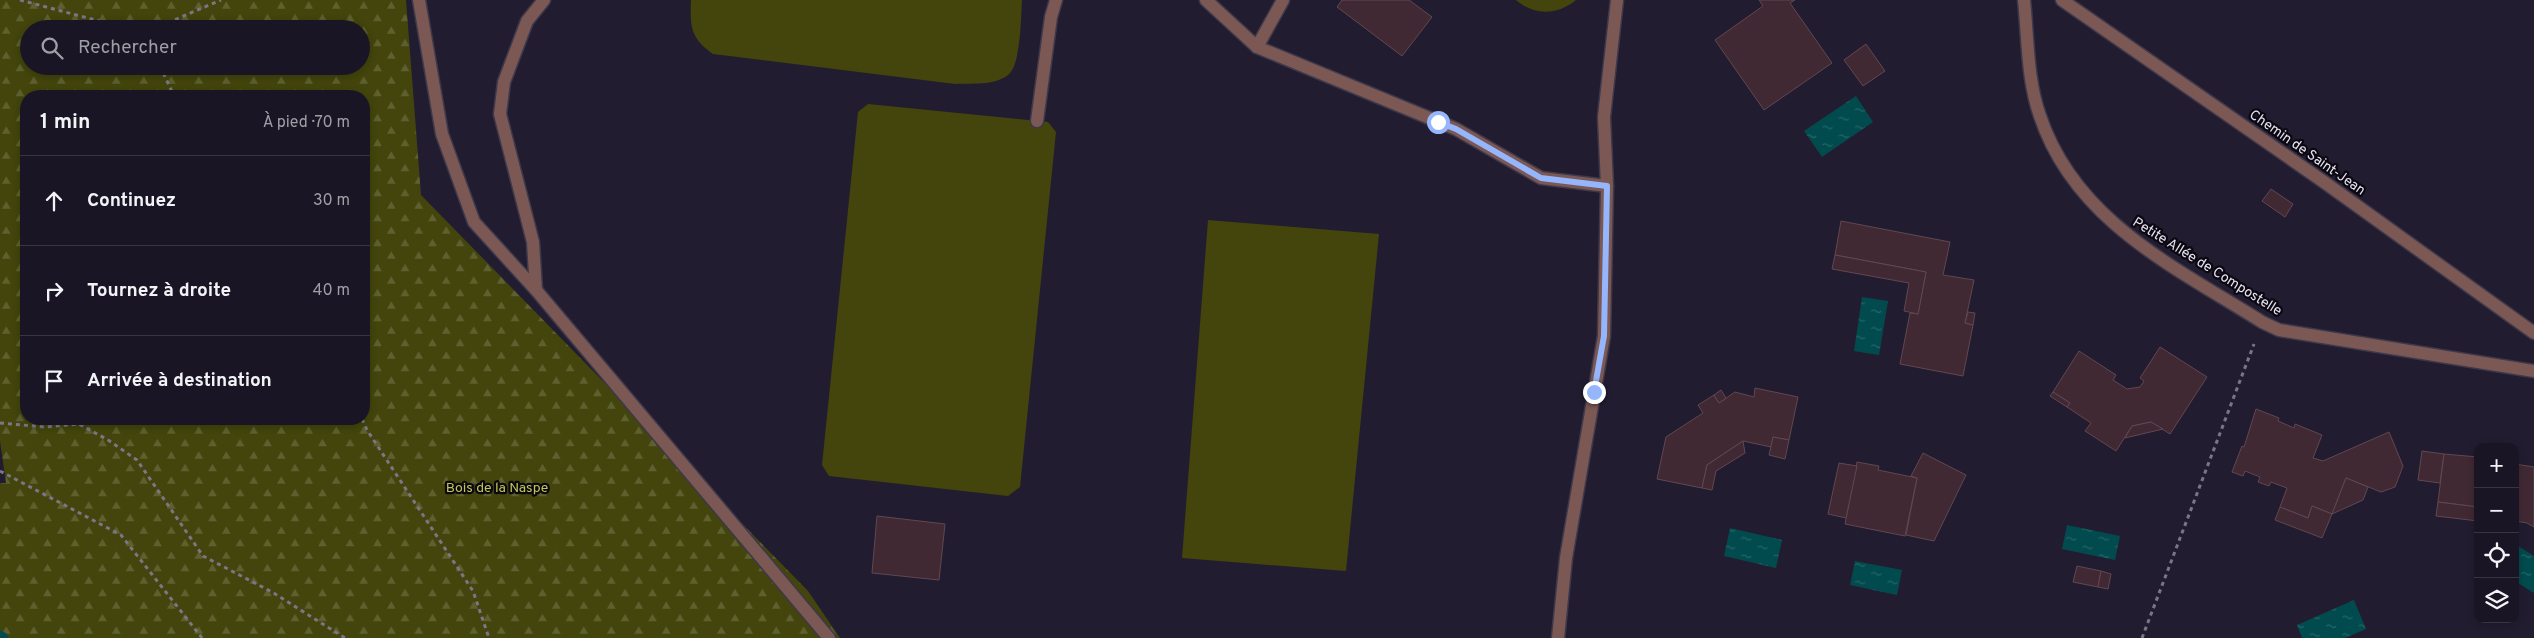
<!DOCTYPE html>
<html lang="fr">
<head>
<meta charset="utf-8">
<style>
  body { margin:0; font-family:Overpass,sans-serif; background:#231e2c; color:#f1f3f6 }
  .controls { position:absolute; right:15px; bottom:15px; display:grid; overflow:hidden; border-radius:10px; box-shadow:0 2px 8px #0003 }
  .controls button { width:45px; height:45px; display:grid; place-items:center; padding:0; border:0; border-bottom:1px solid #383441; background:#1a1524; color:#f1f3f6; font:25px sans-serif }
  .stop { position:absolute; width:15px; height:15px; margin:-11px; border:4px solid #95b6fd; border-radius:50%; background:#fff }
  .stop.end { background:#95b6fd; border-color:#fff; box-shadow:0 1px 5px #0008 }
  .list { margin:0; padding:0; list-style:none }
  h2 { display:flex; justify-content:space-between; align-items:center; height:65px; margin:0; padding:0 20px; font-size:21px }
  h2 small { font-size:16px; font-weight:400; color:#9f9fa6 }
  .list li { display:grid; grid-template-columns:32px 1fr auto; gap:15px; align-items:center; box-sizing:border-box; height:90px; padding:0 20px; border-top:1px solid #383441 }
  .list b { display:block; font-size:19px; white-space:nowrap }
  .list em { font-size:16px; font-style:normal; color:#9f9fa6 }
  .icon { flex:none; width:28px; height:28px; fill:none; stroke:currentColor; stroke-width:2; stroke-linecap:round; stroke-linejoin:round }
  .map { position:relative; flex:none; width:2534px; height:638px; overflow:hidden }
  .search { position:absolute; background:#1a1524; box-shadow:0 2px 8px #0003; left:20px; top:20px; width:350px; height:55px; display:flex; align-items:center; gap:12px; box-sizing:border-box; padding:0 18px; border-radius:28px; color:#9f9fa6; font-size:19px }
  .panel { position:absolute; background:#1a1524; box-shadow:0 2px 8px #0003; left:20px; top:90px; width:350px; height:335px; border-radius:20px }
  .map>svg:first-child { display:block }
  .forest { fill:url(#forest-firs); fill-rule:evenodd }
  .pitch { fill:#43450c }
  .water { fill:url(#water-ripples) }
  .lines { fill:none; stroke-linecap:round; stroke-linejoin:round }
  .stream { stroke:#014b4e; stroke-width:11 }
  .building { fill:#402933; stroke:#614752 }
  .service-casing { stroke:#3e384b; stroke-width:15 }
  .minor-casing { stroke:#3e384b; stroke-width:15 }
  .path { stroke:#7b7687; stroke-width:3; stroke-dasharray:4 4; stroke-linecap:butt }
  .service { stroke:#7b5853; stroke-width:12 }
  .minor { stroke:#7b5853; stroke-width:12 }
  .route { stroke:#95b6fd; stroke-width:6 }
  .labels { text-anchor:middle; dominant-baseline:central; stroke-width:4.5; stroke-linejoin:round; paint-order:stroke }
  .street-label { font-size:14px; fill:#e7e3f2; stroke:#0b0811 }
  .park-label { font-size:14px; fill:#c1c656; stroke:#0b0811 }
</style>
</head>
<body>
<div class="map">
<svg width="2534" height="638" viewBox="0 0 2534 638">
  <defs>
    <pattern id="forest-firs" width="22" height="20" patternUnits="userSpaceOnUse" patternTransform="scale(1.25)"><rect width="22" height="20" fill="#43450c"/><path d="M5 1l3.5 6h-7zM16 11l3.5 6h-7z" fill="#5e6030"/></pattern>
    <pattern id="water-ripples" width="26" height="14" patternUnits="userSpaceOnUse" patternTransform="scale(1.25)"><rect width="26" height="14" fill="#014b4e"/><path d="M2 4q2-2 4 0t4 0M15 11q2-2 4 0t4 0" fill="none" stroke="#266568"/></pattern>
  </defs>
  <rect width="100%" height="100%" fill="#221c30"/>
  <path class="forest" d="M0 0H406L421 195 808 591 840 638H0V483H6L0 441ZM29 29H361V66H29ZM26 96H364V419H26Z"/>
  <g class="pitch">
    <path d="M691 0H1022C1021 16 1021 66 1008 75 994 86 971 83 955 84L713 54C690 38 690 26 691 0Z"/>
    <path d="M1516 0H1576C1558 15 1534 16 1516 0Z"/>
    <path d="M868 104 1048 122 1056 132 1020 487 1008 496 829 476 822 465 858 112Z"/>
    <path d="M1208 220 1379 234 1346 571 1182 558Z"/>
  </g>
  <g class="water">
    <path d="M1856 96 1873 122 1822 157 1804 131Z"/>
    <path d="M1862 297 1888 301 1879 355 1854 351Z"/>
    <path d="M2067 525 2120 536 2115 560 2062 549Z"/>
    <path d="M1730 528 1782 540 1776 568 1724 556Z"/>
    <path d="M2518 546 2534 556V593L2515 581V550Z"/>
    <path d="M1855 561 1902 570 1897 595 1850 585Z"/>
    <path d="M2354 600 2366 629 2345 638H2302L2297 625Z"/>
  </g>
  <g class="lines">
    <path class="stream" d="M0 636 3 638"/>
  </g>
  <g class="building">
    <path d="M1342 0H1409L1432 17 1402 56 1337 7Z"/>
    <path d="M1759 0H1795L1790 3 1832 63 1764 110 1715 40 1763 6Z"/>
    <path d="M1866 44 1885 71 1863 86 1844 60Z"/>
    <path d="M2271 189 2293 204 2285 217 2262 201Z"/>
    <path d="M1841 221 1950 242 1943 275 1974 280 1965 323 1973 325 1963 376 1900 364 1910 313 1918 314 1926 272 1835 255Z"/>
    <path d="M1835 255 1926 272 1918 314 1904 311 1909 283 1832 269Z"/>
    <path d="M1968 312 1975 313 1973 325 1965 323Z"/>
    <path d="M2160 347 2207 377 2170 434 2151 422 2132 426 2116 451 2085 431 2091 423 2067 407 2070 403 2053 392 2079 351 2116 375 2113 380 2127 389 2140 387 2144 381 2140 378Z"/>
    <path d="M1755 388 1798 397 1789 440 1773 437 1771 447 1743 441 1707 465 1702 488 1657 479 1666 437 1703 413 1698 405 1714 395 1719 403 1735 392 1754 397Z"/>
    <path d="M1721 390 1726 398 1719 403 1714 395Z"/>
    <path d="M2053 392 2070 403 2067 407 2050 396Z"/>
    <path d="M2256 409 2279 418 2278 421 2294 428 2295 424 2322 435 2313 458 2323 461 2389 432 2403 466 2395 487 2381 492 2346 478 2332 514 2312 506 2308 518 2280 507 2287 488 2271 482 2269 486 2258 482 2260 477 2245 471 2243 476 2232 472 2242 446 2244 447Z"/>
    <path d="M2151 422 2163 429 2125 438 2132 426Z"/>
    <path d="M1773 437 1789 440 1785 459 1769 455Z"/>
    <path d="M1743 441 1745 453 1716 471 1712 490 1702 488 1707 465Z"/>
    <path d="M2422 451 2444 454 2440 483 2418 480Z"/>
    <path d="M1923 453 1966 475 1934 541 1906 535 1917 478 1911 476Z"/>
    <path d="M2444 454 2478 457V507L2438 502Z"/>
    <path d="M1857 462 1879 466 1878 470 1917 478 1905 536 1845 524Z"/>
    <path d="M1839 463 1857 466 1846 518 1828 514Z"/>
    <path d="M2515 464 2534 467V527L2527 523 2515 521Z"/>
    <path d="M2346 478 2368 487 2363 500 2332 514Z"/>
    <path d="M2438 502 2478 507V521L2436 516Z"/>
    <path d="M2312 506 2332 514 2322 538 2275 520 2280 507 2308 518Z"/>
    <path d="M877 516 945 524 939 580 872 573Z"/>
    <path d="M2077 566 2101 571 2098 587 2073 582Z"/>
    <path d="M2101 571 2111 574 2108 589 2098 587Z"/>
  </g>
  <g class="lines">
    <g class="service-casing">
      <g id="service">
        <path d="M419 0 442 134 474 222 536 290 829 638"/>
        <path d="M1206 0 1257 47 1456 129 1541 178 1607 186 1604 117 1617 0"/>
        <path d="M1257 47 1283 0"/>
        <path d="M1037 121 1051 17 1056 0"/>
        <path d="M536 290 533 242 500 114 504 82 527 21 544 0"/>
        <path d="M1558 638 1566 558 1604 336 1607 186"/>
      </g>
    </g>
    <g class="minor-casing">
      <g id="minor">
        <path d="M2024 0C2028 38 2027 80 2040 116 2075 221 2175 267 2262 322L2279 330 2534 371"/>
        <path d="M2062 0 2324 182 2534 333"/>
      </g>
    </g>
    <g class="path">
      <path d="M20 0 129 29"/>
      <path d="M153 29 221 0"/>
      <path d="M160 66 174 96"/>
      <path d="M362 419 367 430 473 591 489 638"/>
      <path d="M0 423 45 427 79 424 108 440 137 460 203 556 272 592 345 638"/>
      <path d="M0 471 121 535 202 638"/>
      <path d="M2142 638 2254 344"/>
    </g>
    <use href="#service" class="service"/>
    <use href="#minor" class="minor"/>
  </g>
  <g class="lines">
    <path class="route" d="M1438 122 1456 129 1541 178 1607 186 1604 336 1594 392"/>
  </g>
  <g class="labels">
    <g class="street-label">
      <text transform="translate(2307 153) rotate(35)">Chemin de Saint-Jean</text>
      <text transform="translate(2207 267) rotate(32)">Petite Allée de Compostelle</text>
    </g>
    <g class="park-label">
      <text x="497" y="488">Bois de la Naspe</text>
    </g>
  </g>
</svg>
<div class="controls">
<button>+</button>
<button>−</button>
<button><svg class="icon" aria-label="locate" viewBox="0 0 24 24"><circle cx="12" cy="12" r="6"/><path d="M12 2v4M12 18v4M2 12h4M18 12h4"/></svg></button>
<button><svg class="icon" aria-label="layers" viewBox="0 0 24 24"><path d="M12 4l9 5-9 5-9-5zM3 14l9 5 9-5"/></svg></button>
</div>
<div class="stop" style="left:1438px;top:122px"></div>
<div class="stop end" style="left:1594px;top:392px"></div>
<div class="search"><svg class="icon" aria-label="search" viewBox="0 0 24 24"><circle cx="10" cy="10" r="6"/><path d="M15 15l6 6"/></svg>Rechercher</div>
<section class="panel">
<h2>1 min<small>À pied · 70 m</small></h2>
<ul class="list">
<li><svg class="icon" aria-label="ahead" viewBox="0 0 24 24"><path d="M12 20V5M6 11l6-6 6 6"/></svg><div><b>Continuez</b></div><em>30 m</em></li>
<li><svg class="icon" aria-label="right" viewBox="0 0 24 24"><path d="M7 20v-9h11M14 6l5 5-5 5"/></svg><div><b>Tournez à droite</b></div><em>40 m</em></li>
<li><svg class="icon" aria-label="arrive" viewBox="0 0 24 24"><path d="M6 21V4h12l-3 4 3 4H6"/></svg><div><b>Arrivée à destination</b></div></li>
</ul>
</section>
</div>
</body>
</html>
